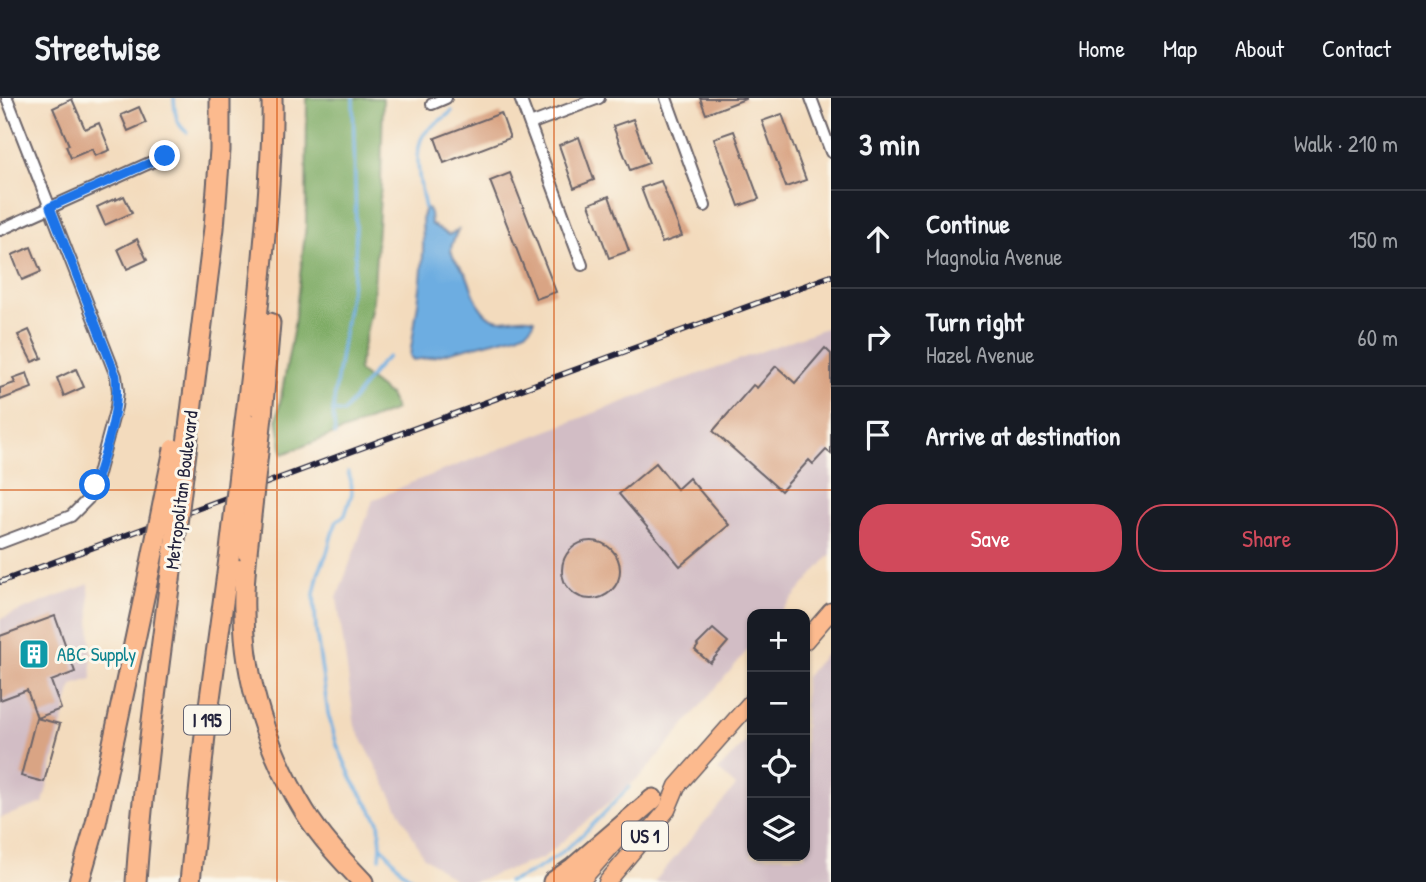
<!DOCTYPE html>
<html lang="en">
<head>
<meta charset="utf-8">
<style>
  body { margin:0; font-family:"Patrick Hand",sans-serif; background:#20242c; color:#f1f3f6 }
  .controls { position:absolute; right:21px; bottom:21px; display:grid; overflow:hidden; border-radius:14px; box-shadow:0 2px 5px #0004 }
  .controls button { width:63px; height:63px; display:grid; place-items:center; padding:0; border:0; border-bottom:2px solid #363941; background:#171b24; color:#f1f3f6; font:35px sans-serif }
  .stop { position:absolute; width:21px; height:21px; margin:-16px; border:5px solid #1a73e8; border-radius:50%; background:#fff }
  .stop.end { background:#1a73e8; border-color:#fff; box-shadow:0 2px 7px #0008 }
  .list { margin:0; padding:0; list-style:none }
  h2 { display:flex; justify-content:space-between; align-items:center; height:91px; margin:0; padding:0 28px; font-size:30px }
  h2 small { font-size:23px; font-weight:400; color:#9ea1a6 }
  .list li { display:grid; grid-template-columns:46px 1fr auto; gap:21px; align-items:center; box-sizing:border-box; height:98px; padding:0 28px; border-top:2px solid #363941 }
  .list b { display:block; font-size:26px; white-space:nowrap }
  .list p { margin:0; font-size:23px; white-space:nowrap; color:#9ea1a6 }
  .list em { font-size:23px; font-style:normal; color:#9ea1a6 }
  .actions { display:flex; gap:14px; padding:21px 28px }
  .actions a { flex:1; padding:16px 0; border:2px solid #d1495b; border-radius:28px; text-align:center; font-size:24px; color:#d1495b }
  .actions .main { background:#d1495b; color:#fff }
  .icon { flex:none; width:38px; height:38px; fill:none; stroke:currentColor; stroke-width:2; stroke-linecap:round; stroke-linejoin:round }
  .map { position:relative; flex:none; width:831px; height:784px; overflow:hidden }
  header { display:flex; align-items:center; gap:42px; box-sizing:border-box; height:98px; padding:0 35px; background:#171b24; border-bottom:2px solid #363941 }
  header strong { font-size:33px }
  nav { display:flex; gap:38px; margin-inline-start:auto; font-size:24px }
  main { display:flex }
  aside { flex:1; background:#171b24 }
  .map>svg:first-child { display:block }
  .industrial { fill:#d2bdc5 }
  .forest { fill:#7fac66; stroke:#506750; stroke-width:2 }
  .water { fill:#6dade1; stroke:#48688e; stroke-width:2 }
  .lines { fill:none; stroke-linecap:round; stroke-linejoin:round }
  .stream { stroke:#6dade1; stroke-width:3.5 }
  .building { fill:#d9a484 }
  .street-casing { stroke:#6b6368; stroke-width:14 }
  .primary-casing { stroke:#6b6368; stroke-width:19 }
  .highway-casing { stroke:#6b6368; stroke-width:23 }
  .street { stroke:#fff; stroke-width:10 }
  .primary { stroke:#fcba8e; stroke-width:16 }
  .highway { stroke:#fcba8e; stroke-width:19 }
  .rail-casing { stroke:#22223b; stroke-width:6 }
  .rail { stroke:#fbf7ec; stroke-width:3.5; stroke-dasharray:10; stroke-linecap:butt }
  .highway-bridge-casing { stroke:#6b6368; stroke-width:23; stroke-linecap:butt }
  .highway-bridge { stroke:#fcba8e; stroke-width:19 }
  .route { stroke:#1a73e8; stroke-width:9 }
  .grid { fill:none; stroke:#d45411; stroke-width:2; stroke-opacity:0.55 }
  .labels { text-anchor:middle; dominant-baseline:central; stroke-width:6; stroke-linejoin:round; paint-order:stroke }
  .shield { fill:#fbf7ec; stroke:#636270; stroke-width:2 }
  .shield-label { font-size:18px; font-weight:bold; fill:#22223b }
  .street-label { font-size:19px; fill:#22223b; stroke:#fbf7ec }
  .culture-label { font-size:19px; fill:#0d838f; stroke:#fbf7ec; text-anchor:start }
</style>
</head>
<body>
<header>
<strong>Streetwise</strong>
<nav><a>Home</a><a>Map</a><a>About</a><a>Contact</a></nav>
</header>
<main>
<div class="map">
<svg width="831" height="784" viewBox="0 0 831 784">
  <rect width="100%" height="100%" fill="#fbf7ec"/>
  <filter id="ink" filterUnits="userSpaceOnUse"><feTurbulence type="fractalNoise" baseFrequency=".0143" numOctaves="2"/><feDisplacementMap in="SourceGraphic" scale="14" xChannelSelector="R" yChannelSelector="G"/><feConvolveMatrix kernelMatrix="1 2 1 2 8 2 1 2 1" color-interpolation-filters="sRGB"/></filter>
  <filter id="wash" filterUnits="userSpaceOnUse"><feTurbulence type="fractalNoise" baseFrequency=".00686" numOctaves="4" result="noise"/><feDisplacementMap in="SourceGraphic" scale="28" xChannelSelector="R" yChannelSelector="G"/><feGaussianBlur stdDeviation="1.57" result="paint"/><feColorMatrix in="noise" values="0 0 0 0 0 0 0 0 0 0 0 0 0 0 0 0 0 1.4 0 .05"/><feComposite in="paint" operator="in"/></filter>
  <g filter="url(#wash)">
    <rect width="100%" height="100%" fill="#f3dbbd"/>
    <g class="industrial">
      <path d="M831 228V456L779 516H752V547L643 676 543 760 473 784H457L423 758 355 628 337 500 373 402 413 384 652 293Z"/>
      <path d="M89 486 92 581 72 587 43 705 0 720V521Z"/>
      <path d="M831 550V784H654L736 688 718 672 752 638V758H805V579Z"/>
    </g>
    <path class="forest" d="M307 0H383L381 84 373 202 358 273 389 297 396 312 283 356 277 321 294 228 306 127Z"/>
    <path class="water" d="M425 110 428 111 430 115 431 126 449 137 458 132C456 136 451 147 451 152 452 162 461 168 466 176 473 190 477 216 495 221 508 225 518 216 534 221V225L528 232 517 237 428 260 413 262 410 258C415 221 424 178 423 142 423 131 420 119 425 110Z"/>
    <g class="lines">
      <g class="stream">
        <path d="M174 0C175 13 175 26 187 34"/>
        <path d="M425 110C421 92 411 48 426 34 433 26 444 21 452 13"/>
        <path d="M333 313 343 315 381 265 388 259"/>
        <path d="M335 337 333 313 335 294 355 164 356 129 353 0"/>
        <path d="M348 374 351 383 352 395 345 417 337 423 332 436 327 455 319 473 314 496 316 532 328 615 337 647 353 683 379 724 381 747 380 760"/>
        <path d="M382 749 402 773 418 784"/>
        <path d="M508 784C556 769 595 725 629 689"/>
      </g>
    </g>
    <g id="blocks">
      <g class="building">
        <path d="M700 0H745V1L706 16Z"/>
        <path d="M72 1 85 31 99 25 110 52 95 58 92 51 71 60 66 48 69 47 53 10Z"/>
        <path d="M139 9 146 25 128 33 121 17Z"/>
        <path d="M501 15 510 40 444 65 435 40Z"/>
        <path d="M782 16 806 82 786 89 762 23Z"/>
        <path d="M633 21 649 65 630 72 613 28Z"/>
        <path d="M734 33 759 101 739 108 714 40Z"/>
        <path d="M579 39 594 82 574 90 559 47Z"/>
        <path d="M510 75 556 194 536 201 490 83Z"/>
        <path d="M661 83 682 138 662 145 641 90Z"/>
        <path d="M124 98 132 115 105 127 97 109 116 100V102Z"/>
        <path d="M609 98 629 153 609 160 589 106Z"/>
        <path d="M137 141 147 162 127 171 118 151Z"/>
        <path d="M31 149 41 174 22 182 12 157Z"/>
        <path d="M29 232 42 260 32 264 18 237Z"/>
        <path d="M825 250 831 256V356L826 352 813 366 809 362 781 393 713 333 753 287 757 290 776 268 795 285Z"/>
        <path d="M76 271 84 289 64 298 57 280Z"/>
        <path d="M27 275 32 290 0 302V290L15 285 13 280Z"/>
        <path d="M656 365 677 391 689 380 729 427 680 468 619 396Z"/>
        <circle cx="591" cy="472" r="29"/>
        <path d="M55 518 75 574 51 583 61 611 37 620 27 592 0 602V538Z"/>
        <path d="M713 531 728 544 710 565 695 552 698 548 697 547Z"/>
        <path d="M36 620 60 626 44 684 21 678Z"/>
      </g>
    </g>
  </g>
  <g filter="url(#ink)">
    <use href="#blocks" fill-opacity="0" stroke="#6b6368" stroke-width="2"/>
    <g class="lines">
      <g class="street-casing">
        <g id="street">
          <path d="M520 0 582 167"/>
          <path d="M666 0 705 108"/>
          <path d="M811 0 831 54"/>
          <path d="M432 6 446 0"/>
          <path d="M530 26 599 0"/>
          <path d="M0 132 165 58"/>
          <path d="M0 445 71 418 88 401 95 387 116 309 118 293 116 278 7 0"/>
        </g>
      </g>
      <g class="primary-casing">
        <g id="primary">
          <path d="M805 543 831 513"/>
          <path d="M580 784 621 737"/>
          <path d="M607 784 667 712 677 688 752 603"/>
        </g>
      </g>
      <g class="highway-casing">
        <g id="highway">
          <path d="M262 318 270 225"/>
          <path d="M245 324C254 254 261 184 267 114 270 76 273 38 272 0"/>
          <path d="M187 346 214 130 220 52V0"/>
          <path d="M247 454C245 474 243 493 244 513 244 584 268 654 305 714 321 740 342 762 363 784"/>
          <path d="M79 784 96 725 146 490"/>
          <path d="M136 784C143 683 157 583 170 482"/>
          <path d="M190 784 205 637 229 461"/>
          <path d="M553 784 573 770 653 701"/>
        </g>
      </g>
      <use href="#street" class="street"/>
      <use href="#primary" class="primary"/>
      <use href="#highway" class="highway"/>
      <g class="rail-casing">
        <path id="rail" d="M0 484 331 361 831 178"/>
      </g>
      <use href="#rail" class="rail"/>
      <g class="highway-bridge-casing">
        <g id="highway-bridge">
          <path d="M247 454 262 318"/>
          <path d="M229 461 245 324"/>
          <path d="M170 482 187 346"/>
          <path d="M146 490 174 351"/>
        </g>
      </g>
      <use href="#highway-bridge" class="highway-bridge"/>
    </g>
  </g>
  <g class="lines" filter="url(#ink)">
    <path class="route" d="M95 387C105 352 120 315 116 278L50 109 165 58"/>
  </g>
  <path class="grid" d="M277 0V784M554 0V784M0 392H831"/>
  <defs>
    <g id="building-square" transform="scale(1.575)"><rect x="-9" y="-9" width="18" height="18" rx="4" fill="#0f9aa8" stroke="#fbf7ec"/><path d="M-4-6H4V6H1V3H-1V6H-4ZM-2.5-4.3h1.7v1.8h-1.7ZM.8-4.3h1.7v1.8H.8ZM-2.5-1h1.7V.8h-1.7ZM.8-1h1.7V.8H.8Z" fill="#fff"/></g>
  </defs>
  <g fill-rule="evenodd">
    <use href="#building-square" x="34" y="556"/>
  </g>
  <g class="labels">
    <g class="shield">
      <rect x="184" y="607.5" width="46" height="29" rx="5"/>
      <rect x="622" y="723.5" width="46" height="29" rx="5"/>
    </g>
    <g class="shield-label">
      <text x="207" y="622">I 195</text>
      <text x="645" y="738">US 1</text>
    </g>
    <g class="street-label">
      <text transform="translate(181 392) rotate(-83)">Metropolitan Boulevard</text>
    </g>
    <g class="culture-label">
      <text x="57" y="556">ABC Supply</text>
    </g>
  </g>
</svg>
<div class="controls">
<button>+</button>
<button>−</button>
<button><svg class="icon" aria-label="locate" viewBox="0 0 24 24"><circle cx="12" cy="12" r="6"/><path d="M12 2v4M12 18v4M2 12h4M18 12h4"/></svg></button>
<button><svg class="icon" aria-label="layers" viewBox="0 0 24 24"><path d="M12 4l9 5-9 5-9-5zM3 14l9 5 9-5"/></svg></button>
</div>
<div class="stop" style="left:95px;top:387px"></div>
<div class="stop end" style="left:165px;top:58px"></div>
</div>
<aside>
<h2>3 min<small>Walk · 210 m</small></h2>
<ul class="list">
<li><svg class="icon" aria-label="ahead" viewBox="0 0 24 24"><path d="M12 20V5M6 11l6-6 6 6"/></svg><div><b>Continue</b><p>Magnolia Avenue</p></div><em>150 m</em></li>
<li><svg class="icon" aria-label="right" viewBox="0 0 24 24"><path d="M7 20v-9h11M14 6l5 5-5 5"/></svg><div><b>Turn right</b><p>Hazel Avenue</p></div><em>60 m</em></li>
<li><svg class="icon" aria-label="arrive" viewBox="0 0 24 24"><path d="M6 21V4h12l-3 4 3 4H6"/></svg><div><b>Arrive at destination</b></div></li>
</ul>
<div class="actions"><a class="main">Save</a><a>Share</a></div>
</aside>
</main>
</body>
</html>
